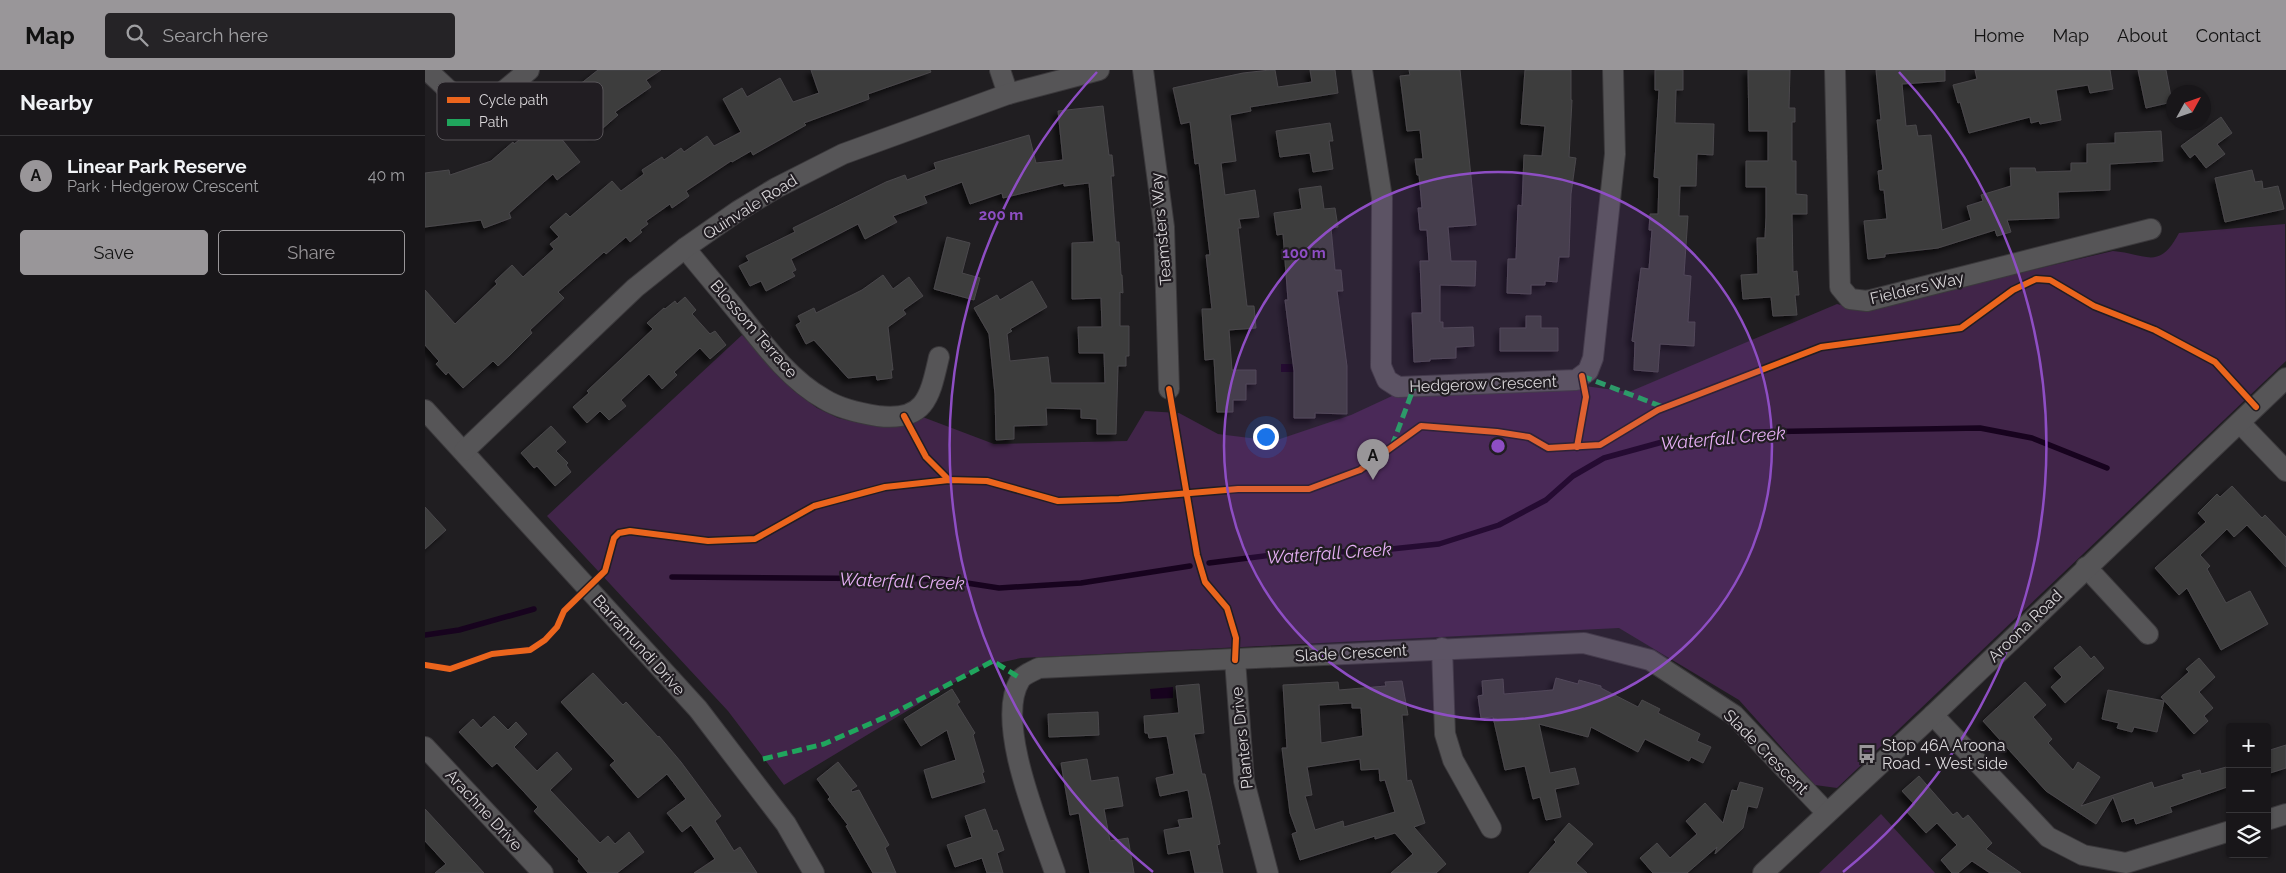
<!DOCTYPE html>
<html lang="en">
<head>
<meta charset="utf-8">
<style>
  body { margin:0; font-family:Raleway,sans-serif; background:#252326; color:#f1f3f6 }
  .controls { position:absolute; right:15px; bottom:15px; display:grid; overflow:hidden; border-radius:5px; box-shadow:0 1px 4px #0004 }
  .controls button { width:45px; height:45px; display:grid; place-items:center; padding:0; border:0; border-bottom:1px solid #363538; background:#181619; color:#f1f3f6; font:25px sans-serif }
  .compass { position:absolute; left:1741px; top:15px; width:45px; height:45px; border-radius:50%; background:#181619; box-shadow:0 1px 4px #0004; rotate:50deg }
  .you { position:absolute; left:840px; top:366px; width:18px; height:18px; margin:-12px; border:4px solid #fff; border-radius:50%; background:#1a73e8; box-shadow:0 0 0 8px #1a73e833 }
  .badge { display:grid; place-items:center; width:32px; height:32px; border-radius:50%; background:#999699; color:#111; font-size:16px; font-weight:700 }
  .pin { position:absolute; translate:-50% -41px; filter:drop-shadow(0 1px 2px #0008) }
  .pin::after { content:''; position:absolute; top:26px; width:18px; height:15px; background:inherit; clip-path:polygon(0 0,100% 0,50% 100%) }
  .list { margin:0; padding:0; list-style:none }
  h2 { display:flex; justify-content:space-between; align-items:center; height:65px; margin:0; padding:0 20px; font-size:21px }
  h2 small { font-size:16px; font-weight:400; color:#9f9fa2 }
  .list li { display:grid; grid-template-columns:32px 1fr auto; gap:15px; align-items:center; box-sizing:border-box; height:80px; padding:0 20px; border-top:1px solid #363538 }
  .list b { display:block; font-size:19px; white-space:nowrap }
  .list p { margin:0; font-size:16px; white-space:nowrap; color:#9f9fa2 }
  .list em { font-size:16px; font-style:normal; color:#9f9fa2 }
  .actions { display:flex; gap:10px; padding:15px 20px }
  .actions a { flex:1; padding:11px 0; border:1px solid #999699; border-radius:5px; text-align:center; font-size:18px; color:#999699 }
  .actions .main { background:#999699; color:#111 }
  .icon { flex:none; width:28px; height:28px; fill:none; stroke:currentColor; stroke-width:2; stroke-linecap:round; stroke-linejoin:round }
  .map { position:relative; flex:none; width:1861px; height:803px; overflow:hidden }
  header { display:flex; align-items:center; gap:30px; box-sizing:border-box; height:70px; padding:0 25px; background:#999699; color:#111 }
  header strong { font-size:24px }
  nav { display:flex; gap:28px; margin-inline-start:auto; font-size:18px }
  .search { width:350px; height:45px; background:#252326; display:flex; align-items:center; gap:12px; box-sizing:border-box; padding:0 18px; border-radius:5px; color:#9f9fa2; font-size:19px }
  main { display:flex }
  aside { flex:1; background:#181619 }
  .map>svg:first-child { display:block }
  .green { fill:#412549 }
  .water { fill:#17031e }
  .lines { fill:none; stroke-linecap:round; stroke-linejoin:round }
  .stream { stroke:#17031e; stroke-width:5.5 }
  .building { fill:#3d3c3e; stroke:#4a484b; fill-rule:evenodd; filter:url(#shadow) }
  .minor-casing { stroke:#3b393c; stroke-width:22 }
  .minor { stroke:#565557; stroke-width:20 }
  .quiet { stroke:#20a55d; stroke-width:5; stroke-dasharray:10 5; stroke-linecap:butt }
  .cycleway-casing { stroke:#211d22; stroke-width:9 }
  .cycleway { stroke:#eb651d; stroke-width:6 }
  .ring { fill:none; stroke:#8e4ec4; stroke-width:2.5 }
  .labels { text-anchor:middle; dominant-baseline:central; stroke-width:4.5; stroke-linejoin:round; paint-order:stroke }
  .street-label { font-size:16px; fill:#dad7da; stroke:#211d22 }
  .poi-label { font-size:16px; fill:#dad7da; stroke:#211d22; text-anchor:start }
  .water-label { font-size:18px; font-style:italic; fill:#e6aff5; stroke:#211d22 }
  .key { fill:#211d22; stroke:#585559; stroke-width:1 }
  .key-label { font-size:14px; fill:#dad7da }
  .centre { fill:#8e4ec4; stroke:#211d22; stroke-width:2.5 }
  .ring-label { font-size:15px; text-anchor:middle; font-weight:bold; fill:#8e4ec4; stroke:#211d22; stroke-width:4.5; stroke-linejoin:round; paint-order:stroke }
</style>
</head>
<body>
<header>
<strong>Map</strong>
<div class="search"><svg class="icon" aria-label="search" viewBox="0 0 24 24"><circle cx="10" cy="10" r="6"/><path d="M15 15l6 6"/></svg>Search here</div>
<nav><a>Home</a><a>Map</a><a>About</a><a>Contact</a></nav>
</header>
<main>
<aside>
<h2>Nearby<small></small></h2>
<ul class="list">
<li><span class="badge">A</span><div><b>Linear Park Reserve</b><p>Park · Hedgerow Crescent</p></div><em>40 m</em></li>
</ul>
<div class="actions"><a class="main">Save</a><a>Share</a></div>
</aside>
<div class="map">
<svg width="1861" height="803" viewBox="0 0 1861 803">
  <defs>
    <filter id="shadow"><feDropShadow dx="-4.5" dy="4.5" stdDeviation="2.5" flood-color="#0009"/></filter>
  </defs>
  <rect width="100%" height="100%" fill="#201e21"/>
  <g class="green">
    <path d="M1860 154 1861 291 1412 718 1390 715 1314 630 1194 558 596 588 555 597 359 715 303 641 122 446 317 265 369 321 392 338 413 348 439 354 469 355 495 346 569 374 702 371 720 341 754 343 793 364 849 371 926 345 967 326 1160 316 1204 322 1412 234 1436 240 1688 181C1722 184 1734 201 1754 163Z"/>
    <path d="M1456 744 1510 803H1394Z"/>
  </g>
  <g class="water">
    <rect x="856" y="294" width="20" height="8"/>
    <path d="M748 617V628L726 629 725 619Z"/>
  </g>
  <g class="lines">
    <g class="stream">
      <path d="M784 493 863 483 947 481 1014 474 1074 455 1121 430 1148 406 1179 388 1241 371 1331 362 1555 358 1607 368 1682 398"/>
      <path d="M247 507 516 509 574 518 656 513 765 496"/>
      <path d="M0 565 34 560 109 539"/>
    </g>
  </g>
  <g class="building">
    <path d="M173 0H236L221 10 226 17 190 42 193 45 170 65 153 45 131 62 155 92 132 110 128 104 84 143 86 148 59 158 56 150 0 157V103L24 100 25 105 66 91 88 72 89 74 116 53 114 50 118 47 114 43 129 32 130 34Z"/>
    <path d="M386 0H505L506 2 443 24 444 29 379 53 381 55 328 85 326 81 307 92 306 91 261 121 264 126 247 138 245 134 221 151 223 154 215 160 217 162 205 172 201 167 181 184 179 182 133 222 139 228 105 260 107 263 85 285 73 296 68 291 38 318 23 302 21 305 11 294 14 291 0 275V220L30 254 72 214 70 211 87 195 98 207 129 179 125 174 134 167 125 157 141 143 145 147 187 111 196 121 219 104 217 100 237 87 239 90 256 78 259 82 282 66 289 76 316 62 298 29 317 18 322 27 355 8 368 32 394 23Z"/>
    <path d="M845 0H850L853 17 887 12 885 0H910L913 23 825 37 826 41 805 45 811 91 796 93 800 125 830 120 834 147 814 149 816 158H813L822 236H829L831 258 804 260 807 300H831V314H821V330H808V342H792L789 289 780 290 777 239H787L781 185H785L774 93 770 94 765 52 756 54 748 18 818 3Z"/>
    <path d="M984 0H1035L1051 155 1023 157 1026 191H1051L1050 216 1015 215V252H1018V258L1048 257 1049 276 1031 277V288L1005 289V291L989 292 987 243H997L995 191H1004L1002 160H995L993 138H997L994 105H992L990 89H998L995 60 982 61 978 29 975 6 985 5Z"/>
    <path d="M1100 0H1146V30H1147L1144 87 1151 88 1146 124 1144 187H1134L1132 212 1120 211V215H1106V224L1082 223 1083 189H1091L1093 135 1097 136 1099 85 1117 86 1120 56 1096 54Z"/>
    <path d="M1230 0H1258V20H1251L1250 53 1289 54 1288 85 1272 84 1271 116H1255L1254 146H1263L1259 205 1266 206 1263 252H1270L1269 276 1235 274 1233 302 1209 300 1210 272 1207 271 1216 198 1224 199 1227 160H1224L1225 144H1233L1234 108 1229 107 1234 20H1230Z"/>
    <path d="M1323 0H1365L1364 38H1370V52H1367V91H1371V124L1382 125V144H1367L1368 202 1372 201 1374 225H1370L1372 245 1348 246 1346 227 1318 229 1316 205 1333 204 1332 168H1340L1341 147V117H1321V91H1343V61H1324Z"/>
    <path d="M1451 0H1520V11L1477 14 1481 56 1491 55 1493 66 1506 65 1517 160 1546 150 1542 136 1558 131 1556 125 1586 116 1585 98H1610L1611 102 1646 101V93H1662V74L1690 73V63L1736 61 1738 91 1685 94V120L1633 122 1634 148 1582 150 1586 162 1572 166 1570 160 1513 178 1460 184V187L1443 189 1439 151 1462 149 1459 120H1455L1453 101 1458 100 1452 50H1456Z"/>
    <path d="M1550 0H1685L1688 19 1665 23 1663 15 1631 20 1636 50 1615 54 1614 51 1606 53 1605 47 1544 63 1535 32 1533 33 1528 15 1552 9Z"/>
    <path d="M1713 0H1741L1747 32 1721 38Z"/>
    <path d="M678 36 684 85H687L689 106H686L691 172H694L696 205H697L698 223 695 222V256H704V286H701V296H693L691 364H672V349L656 348V339L621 338 622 355 589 356V369L571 370 570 324 564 264 549 238 572 225 575 230 607 211 622 237 585 259 587 261 582 264 585 291 623 287 626 313H680L679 283H654L653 257H677L676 228 647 229V173L669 172 664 113 639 116V113L578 128 577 123 545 134 537 112 499 126 502 133 468 146 472 152 440 169 433 154 366 189 371 200 367 202 370 206 341 221 336 211 325 216 314 196 324 191 321 186 370 162 368 158 461 112 480 105 482 110 511 99 509 93 604 65 611 93 638 90 633 41Z"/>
    <path d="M1796 47 1807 63 1792 74 1800 84 1781 98 1770 84 1765 88 1756 76Z"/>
    <path d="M905 53 908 71H904L908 99 888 102 885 83 855 87 851 61Z"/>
    <path d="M1827 100 1830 112 1837 111 1838 119 1853 116 1859 139 1800 152 1790 108Z"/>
    <path d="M896 116 899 139 910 138 913 157 906 158 910 200H916L918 221H912L922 296V344L890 343V348H869V301L860 230H863L858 164 852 165 849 143 877 139 874 119Z"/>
    <path d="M522 167 545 173 537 203 555 208 549 230 509 219Z"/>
    <path d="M458 205 468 219 484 207 498 226 478 240 481 244 463 257 468 300H466L467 308 452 310 451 305 423 308 389 270 381 274 371 255 376 252 373 246 389 238 391 243 437 220Z"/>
    <path d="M260 227 271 240 267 244 285 264 290 261 301 275 285 289 275 278 249 302 252 305 237 319 224 304 196 330 201 336 184 350 175 341 162 353 148 337 164 323 162 321 228 259 222 253 239 238 240 239 250 231 252 234Z"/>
    <path d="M1101 246H1116V258H1133V281H1075V258H1101Z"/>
    <path d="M126 356 141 372 131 381 143 393 141 395 146 402 130 416 112 396 109 398 96 383Z"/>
    <path d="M1807 416 1837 448 1840 445 1861 467V497L1822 455 1809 467 1802 459 1775 485 1785 496 1782 499 1801 533 1825 521 1843 554 1796 580 1762 518 1754 525 1730 498 1781 452 1773 443 1792 424 1795 427Z"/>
    <path d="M0 437 21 460 0 479Z"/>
    <path d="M1655 576 1666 589 1669 586 1679 598 1640 633 1626 617 1637 607 1629 598Z"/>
    <path d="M1774 588 1790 607 1774 622 1788 638 1779 646 1783 651 1769 664 1736 627 1764 602 1761 599Z"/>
    <path d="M168 603 198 635 201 632 233 667 234 666 256 692 296 746 290 751 309 781 315 777 332 803H269L290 789 266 755 257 762 242 743 261 729 242 704 213 728 185 695 190 691 136 632Z"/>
    <path d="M1131 608 1153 614 1154 610 1176 616V618L1213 637 1217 630 1235 639 1233 643 1275 664 1272 671 1286 677 1278 693 1266 687 1264 691 1220 669 1213 682 1166 657 1163 667 1114 654 1125 703 1150 698 1154 714 1130 719 1136 747 1121 750 1115 727 1108 729 1100 696 1080 700 1068 647 1056 648 1053 626 1058 625 1057 611 1078 609 1079 624 1128 620Z"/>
    <path d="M977 611 983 645H977L982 711 986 710 1000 753 989 757 1021 794 1011 803H966L988 784 970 763 950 769V766L875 790 867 764 872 762 865 743 857 678H862L858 615 913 612 914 620 961 616 960 612ZM927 633V638H936L938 666 896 673 894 635ZM935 689 936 700 954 699 955 711 960 710 970 742 919 757 918 751 890 760 880 726 887 725 882 697Z"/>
    <path d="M1600 612 1621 635 1608 647 1627 669 1623 673 1648 700 1653 692 1675 707 1656 736 1727 712 1729 718 1759 709 1757 705 1775 700 1776 704 1805 696V716L1745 737 1747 742 1711 754 1709 748 1697 752 1688 727 1671 754 1621 721 1558 651Z"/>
    <path d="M774 614 779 663 769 664 777 704H780L785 726 795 774 792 775 798 803H770L765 780 743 784 739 760 755 757 753 750 768 748 763 720 735 726 731 708 749 704 742 666 724 668 723 663H720L719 646 754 643 751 616Z"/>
    <path d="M527 619 535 632 532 634 550 663 548 665 559 702 557 703 560 712 507 728 499 700 531 690 522 660 496 676 479 649Z"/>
    <path d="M1683 620 1739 631 1732 662 1709 657 1707 662 1692 658 1694 653 1677 649Z"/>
    <path d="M673 642 674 665 624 667 623 644Z"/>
    <path d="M69 646 83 660 91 652 102 664 89 677 112 701 132 682 147 699 125 720 175 773 183 766 190 774 204 762 219 782 192 803H163L153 791 154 789 109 741 113 737 72 693 67 697 34 662 48 649 56 658Z"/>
    <path d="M1861 675V698L1842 704V681Z"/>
    <path d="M662 689 666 711 693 707 698 736 679 739 685 771 703 768 709 803H665L654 743 645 745 636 693Z"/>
    <path d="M413 692 432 716 426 720 427 722 434 720 464 775 460 778 471 803H448L421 756 423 755 403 729 405 727 392 709Z"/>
    <path d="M1494 706 1528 745 1532 742 1538 749 1543 745 1567 773 1561 779 1596 803H1565L1547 791 1533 803H1527L1516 790 1532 775 1512 753 1501 763 1482 742 1490 735 1477 721Z"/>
    <path d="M1315 712 1338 718 1332 738 1323 736 1318 758 1290 784 1292 777 1262 803H1228L1215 788 1232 773 1245 788 1272 764 1261 751 1280 733 1298 753 1307 720 1312 721Z"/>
    <path d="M0 739 37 779 59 803H10L21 794 0 771Z"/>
    <path d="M560 739 568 761 572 760 579 780 572 783 578 803H562L557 788 530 797 522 775 547 767 540 746Z"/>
    <path d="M1144 753 1168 774 1151 793 1162 803H1104L1131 772 1129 770Z"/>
  </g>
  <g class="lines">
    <g class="minor-casing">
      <g id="minor">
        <path d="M2 0 30 26 48 38 68 30 104 0"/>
        <path d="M575 0 583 24"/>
        <path d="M718 0 739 157 744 319"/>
        <path d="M937 0 957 128 956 296 962 310 973 317 1151 310 1163 301 1168 288 1190 84 1188 0"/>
        <path d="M1410 0 1415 217 1425 229 1442 231 1726 159"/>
        <path d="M260 178C280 203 301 227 321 252 343 280 367 311 399 329 415 339 434 343 453 346 501 352 505 326 514 287"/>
        <path d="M0 340 273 639 361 754 389 803"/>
        <path d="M1815 353 1861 401"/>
        <path d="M39 381 210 218 260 178 313 141 351 118 418 84 583 24 674 0"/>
        <path d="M1661 497 1723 564"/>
        <path d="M1017 578 1020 664 1028 690 1066 758"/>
        <path d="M810 590 819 711 843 803"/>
        <path d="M1508 645 1623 767 1658 785 1701 793 1805 761"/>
        <path d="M0 677 118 803"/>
        <path d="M1842 750 1861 744"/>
        <path d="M630 803C615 758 569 652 595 610 598 605 608 601 614 598L1159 573 1225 590 1309 645 1402 743"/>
        <path d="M1338 803 1508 645 1861 308"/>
      </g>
    </g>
    <use href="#minor" class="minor"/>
    <g class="quiet">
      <path d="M1157 306 1238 337"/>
      <path d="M967 376 989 317"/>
      <path d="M338 689 399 674 467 644 568 591 595 608"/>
    </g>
    <g class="cycleway-casing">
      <g id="cycleway">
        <path d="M744 319 772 485 780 512 802 538 811 568 810 590"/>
        <path d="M479 346 501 387 524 410"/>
        <path d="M1152 377 1161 327 1157 306"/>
        <path d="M0 595 25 599 67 584 105 580 120 570 132 557 139 541 180 501 189 468 194 463 205 461 283 471 330 469 389 436 460 417 524 410 562 411 633 431 694 429 813 419H884L935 400 996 356 1072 362 1104 367 1123 378 1175 375 1233 340 1396 277 1536 258 1588 220 1611 209 1625 210 1669 236 1730 260 1790 292 1831 337"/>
      </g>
    </g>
    <use href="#cycleway" class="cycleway"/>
  </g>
  <circle cx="1073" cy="376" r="274" fill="#8e4ec4" fill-opacity=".12"/>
  <g class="ring">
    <circle cx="1073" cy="376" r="274"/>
    <path d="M728 802A548 548 0 0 1 672 2M1474 2A548 548 0 0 1 1418 802"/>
  </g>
  <defs>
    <g id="bus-bare" transform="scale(1.5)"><path d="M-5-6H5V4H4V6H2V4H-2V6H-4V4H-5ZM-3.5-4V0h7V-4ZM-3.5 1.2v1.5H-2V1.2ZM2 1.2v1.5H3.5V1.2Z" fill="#999699" stroke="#211d22" stroke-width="2.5" paint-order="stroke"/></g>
  </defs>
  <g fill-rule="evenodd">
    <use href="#bus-bare" x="1442" y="684"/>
  </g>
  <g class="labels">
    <g class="street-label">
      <text transform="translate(325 137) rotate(-32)">Quinvale Road</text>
      <text transform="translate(736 159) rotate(-95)">Teamsters Way</text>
      <text transform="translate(1492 218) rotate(-13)">Fielders Way</text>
      <text transform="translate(329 259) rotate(49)">Blossom Terrace</text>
      <text transform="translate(1058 314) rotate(-2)">Hedgerow Crescent</text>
      <text transform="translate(1600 556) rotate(-44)">Aroona Road</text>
      <text transform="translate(214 575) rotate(48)">Barramundi Drive</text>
      <text transform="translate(926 583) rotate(-3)">Slade Crescent</text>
      <text transform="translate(817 668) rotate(-96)">Planters Drive</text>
      <text transform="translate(1341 682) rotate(45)">Slade Crescent</text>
      <text transform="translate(59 740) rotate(47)">Arachne Drive</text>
    </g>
    <g class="poi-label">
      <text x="1457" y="675">Stop 46A Aroona<tspan x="1457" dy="18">Road - West side</tspan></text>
    </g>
    <g class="water-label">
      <text transform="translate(1298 368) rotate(-5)">Waterfall Creek</text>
      <text transform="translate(904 483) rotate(-4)">Waterfall Creek</text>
      <text transform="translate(477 511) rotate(2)">Waterfall Creek</text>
    </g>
  </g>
  <rect x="12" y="12" width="166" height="58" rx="8" class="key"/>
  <rect x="22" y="27" width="23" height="6" fill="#eb651d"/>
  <rect x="22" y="49" width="23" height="7" fill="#20a55d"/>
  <g class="key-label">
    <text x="54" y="35">Cycle path</text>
    <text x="54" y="57">Path</text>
  </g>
  <circle cx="1073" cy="376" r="8" class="centre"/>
  <g class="ring-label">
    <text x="576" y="150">200 m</text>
    <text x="879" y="188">100 m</text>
  </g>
</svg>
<div class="controls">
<button>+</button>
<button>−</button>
<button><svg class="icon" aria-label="layers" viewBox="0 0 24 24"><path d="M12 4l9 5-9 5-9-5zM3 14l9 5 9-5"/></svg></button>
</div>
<svg class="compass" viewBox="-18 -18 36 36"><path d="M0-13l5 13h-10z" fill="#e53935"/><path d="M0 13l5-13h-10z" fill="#9f9fa2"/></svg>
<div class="you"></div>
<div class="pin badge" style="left:948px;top:410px">A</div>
</div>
</main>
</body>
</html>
